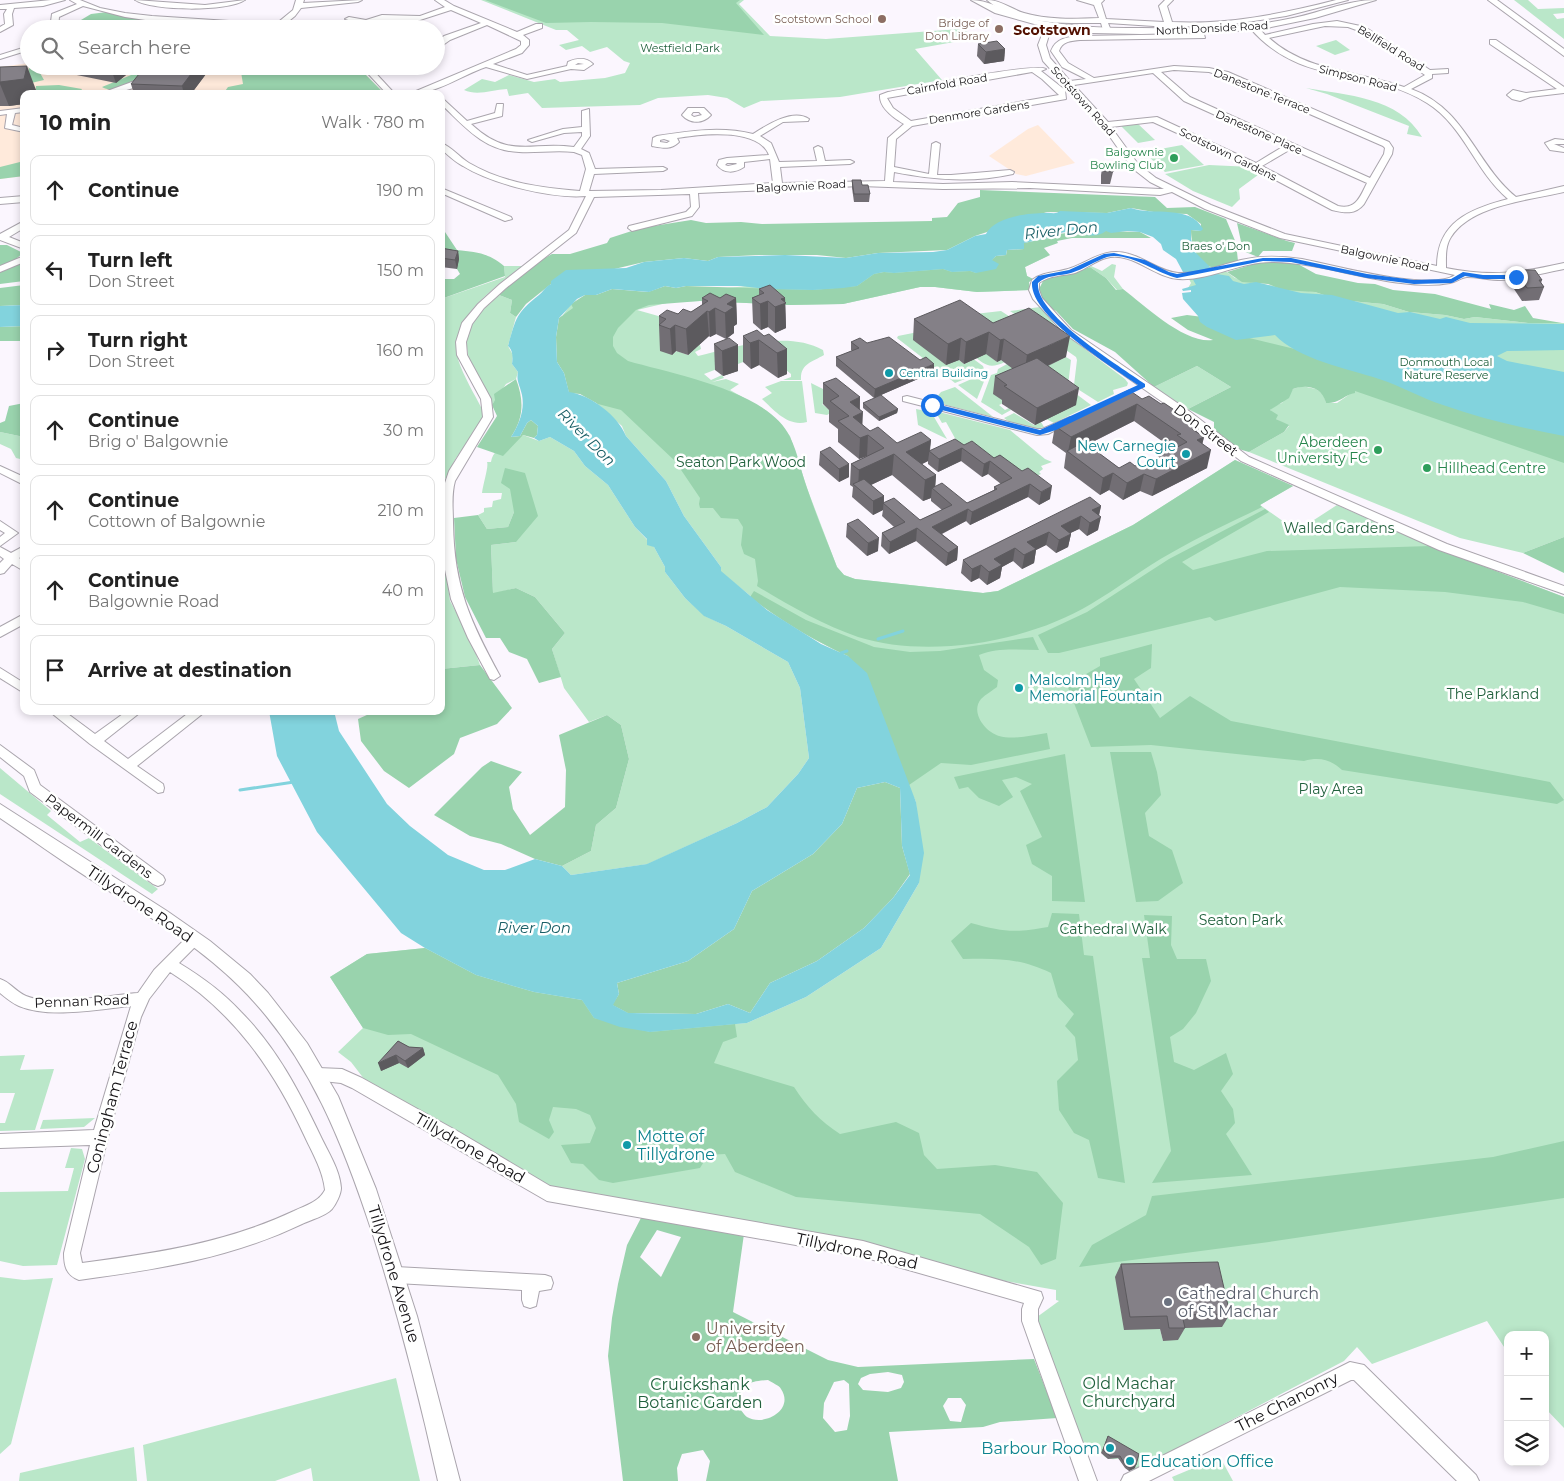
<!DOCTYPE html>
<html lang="en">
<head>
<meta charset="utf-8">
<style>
  body { margin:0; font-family:Montserrat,sans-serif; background:#f6f6f6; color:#222 }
  .controls { position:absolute; right:15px; bottom:15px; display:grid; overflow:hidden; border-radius:10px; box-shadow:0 2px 8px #0003 }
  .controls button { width:45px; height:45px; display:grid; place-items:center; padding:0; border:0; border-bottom:1px solid #e0e0e0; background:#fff; color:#222; font:25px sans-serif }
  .stop { position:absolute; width:15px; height:15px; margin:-11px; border:4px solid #1a73e8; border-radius:50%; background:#fff }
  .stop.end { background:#1a73e8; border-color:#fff; box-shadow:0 1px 5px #0008 }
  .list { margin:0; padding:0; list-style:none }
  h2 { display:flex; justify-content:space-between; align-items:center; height:65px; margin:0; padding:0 20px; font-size:21px }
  h2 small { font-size:16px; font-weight:400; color:#767676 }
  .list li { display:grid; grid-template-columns:32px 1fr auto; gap:15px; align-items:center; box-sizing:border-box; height:70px; margin:0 10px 10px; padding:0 10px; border:1px solid #e0e0e0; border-radius:10px }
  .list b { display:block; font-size:19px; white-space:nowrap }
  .list p { margin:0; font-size:16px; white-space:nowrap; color:#767676 }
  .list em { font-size:16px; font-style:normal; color:#767676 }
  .icon { flex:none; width:28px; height:28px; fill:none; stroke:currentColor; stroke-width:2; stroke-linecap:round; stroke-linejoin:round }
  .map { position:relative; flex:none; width:1564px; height:1481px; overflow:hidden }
  .search { position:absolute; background:#fff; box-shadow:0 2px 8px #0003; left:20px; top:20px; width:425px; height:55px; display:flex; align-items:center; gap:12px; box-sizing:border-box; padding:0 18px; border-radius:28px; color:#767676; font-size:19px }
  .panel { position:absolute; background:#fff; box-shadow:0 2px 8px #0003; left:20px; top:90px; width:425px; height:625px; border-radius:10px }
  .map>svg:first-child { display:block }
  .industrial { fill:#ffeadb }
  .green { fill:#bae7c9; fill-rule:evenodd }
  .forest { fill:#99d3ad; fill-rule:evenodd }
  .water { fill:#82d3dd; fill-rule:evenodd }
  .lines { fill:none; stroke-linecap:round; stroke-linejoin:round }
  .stream { stroke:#82d3dd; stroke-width:3 }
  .minor-casing { stroke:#aaa5ad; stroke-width:2 }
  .major-casing { stroke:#aaa5ad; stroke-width:2 }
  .minor { fill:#fff; fill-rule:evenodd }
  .major { fill:#fff; fill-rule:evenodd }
  .wall { fill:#726e74; fill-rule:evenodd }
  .shaded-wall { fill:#5c5a5e }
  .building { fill:#848087; stroke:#5c5a5e }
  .route { fill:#1a73e8 }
  .education-dot { fill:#8d6e63; stroke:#fff; stroke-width:2 }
  .leisure-dot { fill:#2e9e5b; stroke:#fff; stroke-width:2 }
  .culture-dot { fill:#0f9aa8; stroke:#fff; stroke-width:2 }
  .worship-dot { fill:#6b7280; stroke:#fff; stroke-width:2 }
  .labels { text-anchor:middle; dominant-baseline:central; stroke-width:5; stroke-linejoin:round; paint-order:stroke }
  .far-education-label { font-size:11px; fill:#785e54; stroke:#fff; text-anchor:end }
  .far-street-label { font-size:11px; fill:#151316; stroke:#fff }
  .far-park-label { font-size:11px; fill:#21613d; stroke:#fff }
  .far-leisure-label { font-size:11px; fill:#27864d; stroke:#fff; text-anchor:end }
  .far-culture-label { font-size:11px; fill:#0d838f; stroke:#fff; text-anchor:start }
  .far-quarter-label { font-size:14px; font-weight:bold; fill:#521001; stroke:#fff }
  .street-label { font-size:14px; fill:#151316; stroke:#fff }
  .leisure-label { font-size:14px; fill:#27864d; stroke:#fff; text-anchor:end }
  .culture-label { font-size:14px; fill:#0d838f; stroke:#fff; text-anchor:end }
  .park-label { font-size:14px; fill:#21613d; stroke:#fff }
  .water-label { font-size:15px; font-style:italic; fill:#1a5f66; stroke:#fff }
  .near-street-label { font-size:16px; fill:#151316; stroke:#fff }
  .near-culture-label { font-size:16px; fill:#0d838f; stroke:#fff; text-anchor:start }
  .near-worship-label { font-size:16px; fill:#5b616d; stroke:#fff; text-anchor:start }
  .near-education-label { font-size:16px; fill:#785e54; stroke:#fff; text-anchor:start }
  .near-park-label { font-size:16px; fill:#21613d; stroke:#fff }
</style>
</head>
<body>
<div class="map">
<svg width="1564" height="1481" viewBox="0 0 1564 1481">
  <rect width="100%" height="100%" fill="#fbf6fe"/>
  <g class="industrial">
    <path d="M29 63V66H357L385 94H24V176L0 179V67Z"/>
    <path d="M1038 125 1075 163 1026 176 1016 174 989 156 1028 129Z"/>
  </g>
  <g class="green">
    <path d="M481 0H744L739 4 770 36 826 39 959 29 982 37 915 49 942 80 840 97 761 101 744 108 727 98 708 95 658 98 640 105 542 108 528 93 509 96 507 89C492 90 477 96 464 90L482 79 495 82 509 75 534 82 555 79 560 82 605 78 625 73 630 63 624 61 607 47 590 52 582 46 566 50 559 45 579 40 567 30H556Z"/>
    <path d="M1514 0H1528L1538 9 1564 8V13L1553 14 1557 19 1564 18V39Z"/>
    <path d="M1336 40 1350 50 1335 55 1316 46Z"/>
    <path d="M1306 88C1346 95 1399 97 1422 137L1407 134 1409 126 1327 94Z"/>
    <path d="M1136 122 1155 140 1138 143 1120 125Z"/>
    <path d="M1182 145 1204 165 1165 172 1144 152Z"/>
    <path d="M1209 165 1252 167 1262 172 1239 189 1240 199 1232 207 1193 191 1165 174Z"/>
    <path d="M1050 255 1025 267 1027 276 1033 279 1029 282 1030 290 977 292 935 287H920L843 304 790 305 700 301 671 302 637 310 669 319 684 335 671 355 677 351 688 355 692 347 700 345 701 349 695 352 698 356C734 347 788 330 823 350L824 355C812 362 800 364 801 380H783L791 377V374L780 365 758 356 733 366 730 364 704 374 711 380 722 375 724 378 712 382 726 379 739 384 730 390 767 411 790 436 807 488 837 567 844 575 855 579 983 593 998 591 1133 525 1235 460 1293 486 1260 505 1297 531 1337 505 1430 546 1564 597V1428L1545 1408V1335H1508V1353L1487 1321 1372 1364 1357 1347 1344 1361 1134 1471 1125 1468 1124 1458C1115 1459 1105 1462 1101 1451L1081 1443 1037 1317 1059 1301 1056 1300V1290L970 1275 550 1187 368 1084 351 1062 338 1052 363 1028 330 977 367 954 425 948 476 975 534 992 582 1000 687 1027 747 1023 806 997 881 948 919 883 916 802 848 656C800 635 760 605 720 571L721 567 684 516 666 481 626 436 622 426 597 404 563 315 571 304ZM1211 1275 1163 1341 1160 1329Z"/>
    <path d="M1112 264 1116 265 1114 277 1123 289 1117 290 1106 278 1090 267 1091 266 1102 271Z"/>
    <path d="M504 266H522C493 290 443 321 460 365 467 383 478 400 486 417L456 458 442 485 443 551 450 601 470 637 480 665 441 669V299L505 277Z"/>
    <path d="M1224 270 1235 278 1255 283 1315 292 1339 300 1383 304 1409 312 1445 315 1464 319 1475 317 1528 323H1564V537L1523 553 1460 538 1249 452 1284 432 1289 426 1276 419 1270 410 1276 405 1282 403 1293 389 1302 386 1316 389 1324 395 1326 403H1337L1350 394 1198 342 1219 340 1190 294 1194 292 1188 288 1191 283 1188 277Z"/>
    <path d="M499 295 512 300 510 313 516 317 508 346 513 355 512 364 518 372 516 379 506 384 492 405C480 382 459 355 470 328 475 315 490 304 499 295Z"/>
    <path d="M1040 307 1058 329 1125 379 1128 383 1127 386 1113 390 1114 394 1098 402 1076 388 1074 385 1077 360 1076 357 1010 311Z"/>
    <path d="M1001 311 1024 326 1001 353 991 357 997 362 1002 360 1005 362C988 370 985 364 971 354L955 357 964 364 971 361 968 355 983 366 984 369H937L897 338 898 336 913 333 966 315Z"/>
    <path d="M1066 357 1071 360 1068 386 1071 390 1091 405 1054 423 1009 400 999 405 1005 410 1009 408 1011 410 1002 415 981 402 991 375 997 373 998 369 1007 364 1026 375Z"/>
    <path d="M1197 366 1231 387 1188 409 1154 387Z"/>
    <path d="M940 371H982V372L955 383Z"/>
    <path d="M985 373 987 374 977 399 958 385Z"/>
    <path d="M781 381H802L807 422C788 427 775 411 762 399L772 393 765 387Z"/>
    <path d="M811 383 833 394 836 398 822 404 832 412 827 415 815 413Z"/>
    <path d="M955 387 992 416 993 417 946 405 936 398 941 392Z"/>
    <path d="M916 409 931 412 947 439 918 425Z"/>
    <path d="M935 411 1010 430 1045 459 1052 462 1041 466 1043 469 1039 472 1041 474 1036 476 1024 477 964 447 956 440 946 422 942 423Z"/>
    <path d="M1014 413 1034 425 1041 422 1044 427C1035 431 1012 425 1004 418Z"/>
    <path d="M0 432 24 437V460L16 458 11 449 0 444Z"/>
    <path d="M523 435 539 441 550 437 574 451 585 466 608 485 635 527 654 547 665 567V572L685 598 705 616 726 626 788 662 800 688 809 758 798 774 767 807 737 823 648 864 571 875 562 866 591 851 596 825 616 808 629 759 621 725 607 715 589 722 564 688 552 649 565 633 535 597 516 588 493 594 491 545 516 542 514 512 508 527 487 529 478 515 484 512V508L492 507 493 501 501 499 502 493H482C483 484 489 466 487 462H491C493 447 511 442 523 435Z"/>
    <path d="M0 768 51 811 47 815 80 842 89 838 158 889 152 894 0 794Z"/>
    <path d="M25 1055 20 1070 54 1069 35 1130 0 1131V1123H5L15 1093H0V1056Z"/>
    <path d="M95 1118 84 1127 40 1129 43 1120Z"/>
    <path d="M71 1148 82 1149 85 1159 57 1265 23 1266 0 1261V1192L68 1191 74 1168H65Z"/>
    <path d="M0 1277 24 1280 53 1278 11 1444 0 1454Z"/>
    <path d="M396 1378 420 1481H313L311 1468 275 1481H147L143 1445Z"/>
    <path d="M134 1447 137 1481H19L20 1473Z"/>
    <path d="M1220 1457 1233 1481H1174L1172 1477Z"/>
  </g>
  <g class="forest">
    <path d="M485 0H740L736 3 764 35 662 23 591 22 546 23Z"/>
    <path d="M107 12 174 18 166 29H82L81 20 91 14Z"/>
    <path d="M177 21 263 27 274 29H172Z"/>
    <path d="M29 66H61L49 69V71L40 73 44 80 31 83 28 76Z"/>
    <path d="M153 66H172C157 73 116 97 102 87Z"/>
    <path d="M240 66H357L385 94H223L228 87 243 84Z"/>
    <path d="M59 85 82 89 79 94H35L36 86Z"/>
    <path d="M24 161V176L0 179V167Z"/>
    <path d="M980 190 1155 197 1167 208 1195 207 1226 219 1236 243 1238 261C1230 264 1220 269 1211 267 1196 263 1191 243 1191 230L1201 231V224L1187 214 1159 213 1131 208 1107 213 1047 212 975 236 947 250 878 253 846 258 817 255H759L718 257 708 261 684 258 644 262 551 284 526 304 516 317 510 313 512 300 499 295 532 265 552 254H570L607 243 610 238 641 228 691 220 706 223 741 222 762 224 932 221V218L947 217 958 203 980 197Z"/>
    <path d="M1237 223 1287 241 1295 243 1292 251H1263L1258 257 1243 251Z"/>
    <path d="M441 226 457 250C476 252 489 253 504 266L505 276 441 299V285H444L445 279H454L460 274 457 269 441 257Z"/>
    <path d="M1106 231 1140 232 1151 238H1072L1057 241 1058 243 1044 248 1050 255 1025 267 1027 276 1033 279 1029 282 1030 290 977 292 935 287H920L843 304 790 305 700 301 649 305 636 310 618 328 613 337V346L617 353 628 361C673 374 769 391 790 437 798 453 801 472 807 488 816 515 827 541 837 567L844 575 855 579 983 593 998 591 1133 525 1235 460 1293 486 1260 505 1262 507C1232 522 1200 536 1171 553 1144 568 1118 588 1091 604 1028 642 929 659 858 637 823 625 788 605 757 586L758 581 755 559 744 554 741 545 743 527 738 519 721 518 713 508H700L699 504 700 498 675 461 621 410 598 404 580 394 569 393 564 373 557 362 556 337 559 318 573 308 571 304 585 295H596L612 289 648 292 665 286 676 288 686 286 813 290 857 286 874 274 884 272 894 273 943 269 952 272 970 271 976 273 996 256 1006 255 1007 250 1024 249V243L1053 237 1054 235C1071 231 1089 233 1106 231Z"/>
    <path d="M0 245H7L23 253 16 259 0 266Z"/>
    <path d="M1264 261 1296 263 1316 274 1358 283 1375 284 1393 290 1435 294 1491 309 1489 304 1514 310 1525 306 1533 318 1562 323H1528L1475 317 1464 319 1445 315 1409 312 1383 304 1339 300 1315 292 1283 290 1268 284 1242 282 1227 272Z"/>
    <path d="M24 262V281L0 284V271Z"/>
    <path d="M1090 267 1106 278 1116 290 1123 289C1145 306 1185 344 1213 340L1188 330 1171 318 1187 315 1203 317 1245 337 1332 358 1564 434V463L1355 391V393C1343 395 1342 403 1326 403 1322 387 1307 384 1293 389L1289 398 1270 410 1278 415 1276 419 1289 425 1284 432 1249 452 1235 448 1214 432V422L1188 409 1231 387 1197 366 1154 387 1115 352 1073 329 1056 311 1048 307 1041 298 1039 289 1044 279 1071 274Z"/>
    <path d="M24 285V305L0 306V288Z"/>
    <path d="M24 326V341H0V327Z"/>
    <path d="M516 379C524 400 524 418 511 437L520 436 527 423 531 420 538 426 537 435 534 438 523 435 503 456 477 447 497 416 492 405 495 400 494 394Z"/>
    <path d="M24 403V437L0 432V423L5 421 9 406Z"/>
    <path d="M505 468 525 473 538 516 516 542 491 545 493 593 516 588 535 597 565 633 552 649 561 677 539 683 527 659 509 652 500 638H486L465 597 456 559 454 518 478 515 487 529 508 527 514 512 510 489 501 483Z"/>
    <path d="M1265 509 1269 512 1182 562 1193 570 1267 551 1430 546 1564 597V614L1523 602 1445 592 1340 587 1215 621 1210 617 1059 653H1048L1038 635 1087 612 1169 559Z"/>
    <path d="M1564 537V573L1523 553Z"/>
    <path d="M754 591 806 620 874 647 910 652 940 651 1033 637 1039 650C1019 650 998 647 979 655L984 670 998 680 997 687C992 691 986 694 981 699 970 712 985 732 999 736 1014 740 1032 735 1047 733L1050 749 971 765 941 763 909 785 848 656C813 640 781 621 750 597Z"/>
    <path d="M1152 644 1151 668 1134 679 1160 718 1190 696 1231 721 1550 782 1564 800 1557 804 1342 770C1330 759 1319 757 1304 761L1151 745 1091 747 1067 685 1100 666V658Z"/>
    <path d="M480 665 512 708 497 724 460 738 454 754 409 788 384 771 361 741 358 719 369 714V711H441V669Z"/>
    <path d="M607 715 621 725 629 759 616 808 596 825 591 851 562 866 535 859 501 844 470 836 434 815 482 767 491 761 522 772 509 787 513 809 530 835 565 807 566 770 559 735Z"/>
    <path d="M1110 752H1151L1157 772 1161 795 1145 813 1149 836 1172 850 1183 883 1158 901 1136 902Z"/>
    <path d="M1065 754 1085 902 1052 901V876L1032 864 1026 845 1042 837 1020 791 1032 784 1016 777 1002 780 1013 797 999 806 979 798 968 787 959 789 954 777Z"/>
    <path d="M885 782 900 788 902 846 910 874 893 898 864 928 817 961 770 983 750 1013 728 1004 696 1014 628 1013 612 1005 619 994 617 983 688 961 734 929 752 891 813 854 842 824 857 788Z"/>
    <path d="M1052 913 1079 914 1084 955 1093 956 1125 1183 1098 1178 1089 1140 1074 1133 1059 1110 1057 1081 1078 1060 1075 1037 1065 1026 1074 1014 1058 997 1051 973C1020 958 996 958 963 959L951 941 971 923C1003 932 1015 933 1048 927Z"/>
    <path d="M1144 915 1172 916 1171 945 1177 959H1206L1211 981 1196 1013 1183 1029 1170 1037 1174 1062 1194 1070 1226 1053 1233 1074 1221 1091 1233 1109 1235 1123 1226 1134 1252 1175 1152 1183 1171 1151 1142 958H1150Z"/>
    <path d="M425 948 476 975 534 992 582 1000 594 1018 650 1032 735 1024 737 1037 723 1042 714 1063 794 1087C807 1107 820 1121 840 1134L896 1122 919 1133 924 1155 937 1169 995 1165 1037 1172 1063 1203 1056 1259 1041 1265 1029 1247 980 1214 796 1197 735 1172 725 1154 708 1155 700 1168 613 1183 599 1180 583 1164 571 1163 561 1145 590 1143 596 1128 590 1115 576 1109 553 1107 549 1120 554 1132 549 1139 519 1122 516 1104 498 1075 411 1034 388 1035 363 1028 330 977 367 954Z"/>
    <path d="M1564 1141V1198L1269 1242 1079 1267 1092 1245 1146 1215 1152 1196 1493 1157Z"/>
    <path d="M642 1216 744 1234 733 1312 828 1360 858 1367 1034 1359 1057 1418 1000 1422 983 1427 889 1432 898 1481H706L710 1461 703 1450 682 1454 677 1468 678 1481H623L608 1356 612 1318 618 1284 627 1245ZM657 1230 681 1237 661 1277 640 1257ZM888 1372 902 1375 904 1382 901 1388 888 1392 863 1390 858 1384 861 1378 870 1374ZM768 1380C772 1383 779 1385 781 1389 795 1410 764 1427 747 1417 743 1414 740 1408 737 1404 741 1384 749 1381 768 1380ZM844 1380 849 1384 850 1416 847 1430 835 1432 823 1418 824 1403 834 1382ZM948 1398H961L966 1405 961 1422 950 1421 943 1406Z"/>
  </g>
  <g class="water">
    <path d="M1131 208C1153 216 1190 204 1203 229L1201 231 1191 230V239L1195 252 1217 274 1229 276 1233 281 1244 284 1256 282 1301 293 1332 295 1398 313 1410 312 1440 319 1446 317 1470 323 1564 324V350L1507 351 1497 356 1507 361 1564 372V436C1523 428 1482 419 1443 405 1421 398 1401 386 1379 379 1349 369 1297 359 1275 335L1236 340 1207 327 1200 322 1198 316 1183 299 1182 293 1191 292V290L1183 291 1182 289 1196 285 1191 276 1183 272 1176 259 1163 250 1161 244 1153 237 1140 232 1127 231 1111 233 1106 231C1094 240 1080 233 1067 232 1063 232 1058 234 1054 234L1053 237 1024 243V249L1007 250 1006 255 996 256 992 260 999 264 996 269 976 273 970 271 952 272 943 269 894 273 884 272 874 274 857 286 843 288 813 290 767 289 741 286H686L676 288 665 286 649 292 612 289 596 295H585L577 299 559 318 556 337 557 362 564 373 569 392C591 395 618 416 626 436L666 481 684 516 721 567V571L767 610 821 644 848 656 867 673 916 802 924 853 919 883 881 948 806 997 747 1023 650 1032 620 1027 594 1018 582 1000 534 992 476 975 425 948 401 933 317 832 277 756 269 711H334L339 731 387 804 410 826 448 855 484 870H505L535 859 562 866 571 875 647 864 737 823 767 807 798 774 809 758 800 688 788 662 726 626 704 616 685 598 665 572V567L654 547 647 545V539L635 527 608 485 585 466 574 451 550 437 539 441 534 438 537 435 538 426 531 420 527 423 520 436 511 437C519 425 525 410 522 395 520 385 516 381 518 372L512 364C513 358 513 350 508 346 516 318 516 313 539 295 543 292 545 287 551 284V281L566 270 626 268 644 262 684 258 708 261 718 257 785 255 846 258 878 253 933 252 947 250 975 236 986 234C994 217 1028 213 1045 213 1051 212 1055 215 1060 211L1107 213ZM885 782 900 788 902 846 910 875 893 898 864 928 817 961 770 983 750 1013 728 1004 696 1014 628 1013 613 1005 619 994 617 983 688 961 734 929 752 891 813 854 842 824 857 788Z"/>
    <path d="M24 305V326L0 327V306Z"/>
  </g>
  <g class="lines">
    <g class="stream">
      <path d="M878 639 903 631"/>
      <path d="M841 653 847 651"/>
      <path d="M240 790 294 782"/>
    </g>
    <g class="minor-casing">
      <g id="minor">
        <path d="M51 0H65L43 6 14 8 12 14 13 25 0 32V27L5 24 4 14 7 9H0V5Z"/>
        <path d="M70 0H80L100 8 125 13 152 16 276 24 293 10 296 0H304L303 3 362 0 358 2 301 8 295 16 284 25 296 29 152 21 125 17 83 6 59 17 58 29H50L52 14 77 4Z"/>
        <path d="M135 0 205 5 245 0C227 12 153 11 135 0Z"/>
        <path d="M435 0H444L454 6 517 32 536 24H542V28L523 35 529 40V45L522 53 493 64 527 75 567 66 568 62C577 58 586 57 593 64L584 70 571 69 527 79 486 67C460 76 437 94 409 94L516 49 521 45V41L487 25 450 40 436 50V44L444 36 481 23 451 10 420 20H377L371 23 368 29H360L362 24 345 19 349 17 366 20 382 15 420 16 445 7ZM578 63 584 64 575 65Z"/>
        <path d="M987 0C1001 0 1011 9 1024 13 1048 20 1074 19 1099 18L1094 5 1077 0H1104L1101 3 1106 19 1164 22 1159 6 1165 0H1173L1167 6 1172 22C1227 25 1282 14 1336 0H1348L1286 16 1227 25 1169 27 1108 23 1110 28 1106 30H1103L1101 23C1064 23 1017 26 987 0Z"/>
        <path d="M1337 21 1365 27 1430 70 1448 69V73L1432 74V78L1411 89C1466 109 1474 162 1516 197L1564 186V192C1530 200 1471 205 1451 237 1445 246 1446 258 1446 268 1491 277 1519 273 1564 263V269C1543 273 1522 279 1501 280 1489 280 1478 277 1467 277 1462 277 1456 282 1450 283 1434 286 1417 285 1401 283 1358 278 1317 263 1274 262 1241 261 1210 281 1178 279 1153 277 1132 251 1106 258 1095 261 1086 269 1075 273 1063 276 1050 275 1039 283V290L1042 298 1071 330 1189 411 1249 457 1447 544 1564 586V594L1439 550 1241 461 1181 415 1065 334 1033 299 1029 290 1032 280C1044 271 1058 273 1071 268 1092 260 1106 247 1129 254 1145 258 1161 272 1178 273 1199 274 1221 265 1241 260 1262 255 1281 256 1302 259 1333 265 1431 292 1455 275L1280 238 1205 209 1172 192 1160 195 1030 188 943 189 861 186 698 193 699 207 692 216 632 231 628 228 629 226 686 212 691 207 690 194 594 197 576 233 506 288 484 308 472 324 466 342 467 355 491 399 493 417 455 481C451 495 453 509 453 523 454 587 470 621 500 676L494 680 490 679 468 638 451 599 443 560 442 492 449 471 483 417 481 399 457 355 456 342 462 323 478 304 500 284 569 230 586 196C552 199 492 184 463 166 455 162 448 155 441 149V143C452 147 459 157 469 163 503 183 542 188 580 191L586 169 582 155 574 152C555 150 537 153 519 152 484 151 464 126 441 104V97L467 121 495 113 497 104H503L502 116 471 124C510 160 529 141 574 147L582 136V132L564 133 532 142 528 140 563 129 582 127V111L589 109 590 136 581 149 589 153 595 169 663 167 667 169 663 171 594 174 589 191 661 190 773 183 770 159 744 162V167C735 173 724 174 717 165L719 160 727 158 769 155C758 127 700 134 677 138L679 142C671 150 663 148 652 146L653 138 657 136C688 131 722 126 753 134 767 125 793 108 809 119L808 121 783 122 760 136 771 143 779 162 817 161 814 148 818 146 822 148 825 161 850 160 854 162 850 164 780 167 782 183 885 181 888 138 904 124C894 118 879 108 880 95L888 92C910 88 1035 62 1046 69L1041 71 1065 90 1066 99 912 126 896 139 894 167 929 174 932 144 936 142 940 144 937 175H951L1010 170 1014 172 1013 174C972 183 935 180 894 172L893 182 943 184 1012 182 1160 189H1164L1150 182 1132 168 1103 127 1043 61 1038 45 1045 27 1052 25 1046 45 1050 58 1070 81 1086 79 1062 67 1051 51C1056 38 1068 37 1080 36L1197 34 1195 30 1199 28 1203 30 1205 38 1080 40C1071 41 1062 41 1059 51L1068 63 1094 78 1174 66 1209 68 1228 72 1389 142 1393 148 1392 154 1364 204C1355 215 1345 213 1332 210L1253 168 1153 122 1111 127 1138 164 1156 178 1211 205 1285 234 1437 266C1437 222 1470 209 1508 199 1475 171 1464 126 1427 103 1369 66 1303 89 1250 28L1257 26 1265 35 1313 24ZM1325 26 1348 27 1359 31 1425 75 1404 87C1358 71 1307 72 1269 38ZM1174 70 1209 72 1222 76 1383 146 1385 148 1384 154 1370 178 1190 97 1161 72ZM1032 72 1042 79 1059 95 911 121 893 108 887 98ZM1153 73 1184 101 1284 146 1256 163 1157 117 1108 122 1074 85ZM664 139 670 141 667 143 660 142V140ZM1291 149 1367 183C1360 197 1356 210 1338 206L1262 166ZM727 163H736L737 164 728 166 725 165Z"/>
        <path d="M1490 40H1496L1564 87V93L1530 97 1520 101 1512 99 1507 95 1513 90 1526 93 1557 89 1490 44Z"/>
        <path d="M29 46V50L0 59V55Z"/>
        <path d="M166 66H176C156 82 124 94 99 94L140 79Z"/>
        <path d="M361 66H369L395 94H387Z"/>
        <path d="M24 108V112L15 113 12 125 24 128V132L5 128 7 114 0 115V111Z"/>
        <path d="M688 108H704L711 115C703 124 690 124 682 115ZM693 112H699L702 115 694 117 691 115Z"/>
        <path d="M1555 139 1564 140V144H1554L1564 148V152L1550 150 1545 143Z"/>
        <path d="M441 188 511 217 512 219 505 221 441 193Z"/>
        <path d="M24 196V202L0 204V198Z"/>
        <path d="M24 221V228L9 237 24 243V249L0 240V234Z"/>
        <path d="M24 256V262L0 272V266Z"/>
        <path d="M907 396 1037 429H1042L1070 417 1075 420 1048 434 1037 435 903 401V397Z"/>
        <path d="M0 466 24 477V485L0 473Z"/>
        <path d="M0 521 18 533 0 546V537L5 533 0 530Z"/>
        <path d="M24 546V555L19 558 24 562V571L12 564 4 573 0 574V563L4 559 0 556V547L11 553Z"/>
        <path d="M24 614V624L0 637V627Z"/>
        <path d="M0 668 24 683V693L0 678Z"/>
        <path d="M49 711H64L95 734 127 711H142L104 741 128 759 191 711H206L137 766 163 784 164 788 163 792 158 793 90 744Z"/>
        <path d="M0 745 34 770 40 785 163 876 165 880 163 884 158 886 153 884 30 792 24 776 0 757Z"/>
        <path d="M194 933 199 935 201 939 199 943 179 963C202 977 223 992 241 1012 276 1047 299 1091 320 1135 328 1152 340 1170 341 1188 341 1194 336 1204 332 1209 326 1216 310 1220 302 1224 229 1259 158 1269 79 1280 66 1275 64 1266 64 1253L90 1145 0 1148V1134L94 1130 131 1006C99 1009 50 1019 19 1006 12 1003 6 998 0 993V979C10 982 16 992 26 996 49 1006 111 995 138 993L154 970 189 935ZM170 972C234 1012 274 1070 305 1137 313 1154 323 1171 325 1190 319 1202 306 1205 294 1211 226 1243 156 1253 82 1263L80 1253 108 1137 141 1017 149 999Z"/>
        <path d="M318 1068 342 1069 362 1078 459 1132 550 1186 863 1241 1041 1292 1043 1298 1038 1309V1321L1097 1481H1079L1022 1321V1309L1024 1303 863 1257 547 1201 352 1088 341 1083 313 1080 311 1075 313 1070Z"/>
        <path d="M396 1267 545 1275 551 1277 553 1283 551 1289 539 1291 536 1306 530 1308 524 1306 522 1300V1290L396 1283 390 1281 388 1275 390 1269Z"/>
        <path d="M1350 1362 1364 1365 1476 1475 1479 1481H1457L1354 1380H1351L1149 1481H1121L1124 1475Z"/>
      </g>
    </g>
    <g class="major-casing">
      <g id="major">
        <path d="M971 0C991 0 1008 13 1028 18 1065 27 1103 28 1141 28 1190 29 1240 29 1288 19 1317 14 1346 0 1376 0L1315 18 1262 29 1222 32 1141 34 1092 33 1045 27 995 13Z"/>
        <path d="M1488 0H1497L1564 49V56Z"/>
        <path d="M0 804 167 911 210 941 250 974 268 993 307 1043 338 1096 376 1189 417 1316 460 1481H438C420 1399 399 1318 374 1238 344 1146 310 1056 239 986 196 943 141 912 90 879 60 860 30 838 0 818Z"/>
      </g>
    </g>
    <use href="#minor" class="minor"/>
    <use href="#major" class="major"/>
  </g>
  <g class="wall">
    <path d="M978 44 1005 49 1004 61 984 64 977 56Z"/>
    <path d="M56 66H123L126 75 116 83 57 71Z"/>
    <path d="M175 66H212L191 94H134L131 84 168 74Z"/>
    <path d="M0 67 36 90 24 94V104L9 106H0Z"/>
    <path d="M1103 163 1113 172 1110 184H1101V175Z"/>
    <path d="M852 180 862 185 870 194 869 202H854L852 188Z"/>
    <path d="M441 248 458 251 459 259 457 269 441 267Z"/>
    <path d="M1515 270 1542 280 1541 283 1544 287 1539 300 1522 301 1510 283Z"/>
    <path d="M759 289 785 298 786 328 775 333 768 327 761 330 753 323 752 298 759 295Z"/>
    <path d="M702 298H736L737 324 734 326V333L726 339 716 334 710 337 709 336 688 355 676 351 672 355 660 351 659 325V316L691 312 702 305Z"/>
    <path d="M914 319 993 323 1066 357 1048 366 1076 405 1035 425 1002 404V400L993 394 995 376 1013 369 1001 360 997 362 986 354 964 364 959 360 946 365 913 340Z"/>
    <path d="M743 336H764L787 349V374L778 378 759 365 751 369 743 362Z"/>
    <path d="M851 342 867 343 934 372 874 398 836 366V357L852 351 851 350Z"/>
    <path d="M714 344 738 345V371L723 376 715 370Z"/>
    <path d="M823 383 860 397V410L862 425 870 431 897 443 931 440 930 451 964 445 994 458 1000 455 1050 499 1039 505 1028 497 970 525 966 521 942 534 958 547 957 560 946 566 916 541 889 554 881 546 882 533 894 527 882 516 883 510 873 515 852 497 853 487 850 485 851 464 867 456 859 459 838 442V429L829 422V410L823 404ZM928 461V464L938 472 961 461 982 477 988 474 1001 484 994 487V490L967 503 935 487 936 475 922 464ZM892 475 923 501 931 498V501L942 510 920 520 884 503V496L871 485Z"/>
    <path d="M1142 399 1161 404 1198 426 1196 431 1204 437 1202 444 1207 468 1152 496 1140 491 1123 500 1109 490 1100 495 1064 468 1066 453 1052 443 1055 426ZM1134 421 1173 449 1141 466 1119 468 1087 445Z"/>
    <path d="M863 403 898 409 897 413 879 421 863 408Z"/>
    <path d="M820 452 849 464V477L839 482 819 465Z"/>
    <path d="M1101 506 1099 516 1098 530 1087 536 1079 529 1070 533 1071 534 1068 547 1056 553 1046 545 1036 550 1034 563 1022 569 1013 561 1002 567 1000 578 987 585 979 578 971 582 961 573 963 560Z"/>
    <path d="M847 524 878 551 867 556 846 537Z"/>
    <path d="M398 1041 409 1047 423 1048 425 1055 408 1068 399 1063 381 1071Z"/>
    <path d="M1121 1264 1230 1314 1222 1327 1185 1328 1178 1340 1163 1341 1160 1329 1124 1330 1115 1277Z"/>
    <path d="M1108 1436 1135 1468 1129 1471 1125 1468 1118 1458 1108 1459 1101 1453Z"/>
  </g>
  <g class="shaded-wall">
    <path d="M1005 49 1004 61 984 64 986 52Z"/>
    <path d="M27 66 36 90 35 94H24V104L9 106 0 84V82Z"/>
    <path d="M110 66H123L126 75 116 83Z"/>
    <path d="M197 66H212L191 94H184L182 86Z"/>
    <path d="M458 251 459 259 457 269 455 260Z"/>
    <path d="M736 298 737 324 734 326V333L726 339 725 313 727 304Z"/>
    <path d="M785 298 786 328 775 333V307L781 299Z"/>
    <path d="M768 301V327L761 330 760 304Z"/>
    <path d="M715 308 716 334 710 337 709 312Z"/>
    <path d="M707 311 709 336 688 355 686 329Z"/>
    <path d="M675 325 676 351 672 355 670 329Z"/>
    <path d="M989 332 986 354 964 364 966 342Z"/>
    <path d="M1070 336 1066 357 1024 376 1027 355Z"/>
    <path d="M961 338 959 360 946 365 948 344Z"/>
    <path d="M1004 339 1001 360 997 362 1000 340Z"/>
    <path d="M759 340V365L751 369 750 343Z"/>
    <path d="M738 345V371L723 376 722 351Z"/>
    <path d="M787 349V374L778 378 777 353Z"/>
    <path d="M934 364V372L874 398 875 389Z"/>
    <path d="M1079 388 1076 405 1035 425 1037 408Z"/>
    <path d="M860 397 859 414 863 412 862 433 857 436 850 402Z"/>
    <path d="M1137 404 1134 421 1070 453 1068 452 1071 437Z"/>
    <path d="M898 409 897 413 879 421V417Z"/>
    <path d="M1198 426 1193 443 1192 429Z"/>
    <path d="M868 435 867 456 859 459 860 438Z"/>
    <path d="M1204 437 1200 454 1197 440Z"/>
    <path d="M931 440 928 461 912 469 906 452Z"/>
    <path d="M962 448 961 461 938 472 939 459Z"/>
    <path d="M1211 450 1207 468 1152 496 1156 479Z"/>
    <path d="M894 454 892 475 860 490 858 488 859 470Z"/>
    <path d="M990 461 988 474 982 477 984 464Z"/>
    <path d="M849 464V477L839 482V469Z"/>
    <path d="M1113 473 1109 490 1100 495 1103 478Z"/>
    <path d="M1144 474 1140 491 1123 500 1127 483Z"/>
    <path d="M936 475 935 490 932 488 931 498 923 501 925 480Z"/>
    <path d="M1030 484 1028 497 970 525 972 512Z"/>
    <path d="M1052 486 1050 499 1039 505 1041 492Z"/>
    <path d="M884 496 883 510 873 515V501Z"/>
    <path d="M1101 506 1098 518 1101 517 1098 530 1087 536 1092 510Z"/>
    <path d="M968 509 966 521 931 539 932 527Z"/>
    <path d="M1081 516 1079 529 1058 539 1061 526Z"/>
    <path d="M917 528 916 541 889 554 890 542Z"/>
    <path d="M1049 532 1046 545 1036 550 1034 563 1022 569 1027 542Z"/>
    <path d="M1071 534 1068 547 1056 553 1059 540Z"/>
    <path d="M879 538 878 551 867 556 868 543Z"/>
    <path d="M958 547 957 560 946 566 948 553Z"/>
    <path d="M1015 548 1013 561 1002 567 1000 578 987 585 989 572 994 559Z"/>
    <path d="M981 565 979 578 971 582 972 569Z"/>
    <path d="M423 1048 425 1055 408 1068 405 1061Z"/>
    <path d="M396 1055 399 1063 381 1071 378 1063Z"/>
    <path d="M1136 1465 1135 1468 1129 1471 1130 1468Z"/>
  </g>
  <g class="building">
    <path d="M75 27V29H64Z"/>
    <path d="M997 41 1005 49 986 52 978 44Z"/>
    <path d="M27 66 24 79 0 82V67Z"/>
    <path d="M175 66H197L182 86 131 84 139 74H168Z"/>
    <path d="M1103 163H1112L1113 172 1103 171Z"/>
    <path d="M852 180H861L862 185H868L870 194H854Z"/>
    <path d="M441 248 458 251 455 260 441 258Z"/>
    <path d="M1515 270H1535L1542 280H1539L1544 287 1527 288Z"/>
    <path d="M770 285 785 298 781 299 786 303 775 307 768 301 760 304 752 298 764 293 759 289Z"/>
    <path d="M710 293 720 298 726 294 736 298 727 304 734 307 725 313 715 308 709 312 707 311 686 329 675 325 670 329 659 325 666 319 659 316 667 310 678 314 683 309 691 312 708 301 702 298Z"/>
    <path d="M960 300 993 323 1029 308 1070 336 1027 355 1004 339 1000 340 989 332 966 342 961 338 948 344 914 319Z"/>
    <path d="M757 330 764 336 769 334 787 349 777 353 759 340 750 343 743 336Z"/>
    <path d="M889 337 920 360 926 357 934 364 875 389 836 357 859 348 851 342 860 338 867 343Z"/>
    <path d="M729 338 738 345 722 351 714 344Z"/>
    <path d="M1037 358 1079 388 1037 408 1004 386 1007 385 995 376Z"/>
    <path d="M836 378 860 397 850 402 863 412 853 417 870 431 878 427 897 443 921 432 931 440 906 452 936 475 925 480 894 454 859 470 851 464 884 448 868 435 860 438 838 421 849 416 830 401 839 396 823 383Z"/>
    <path d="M1129 390 1142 399 1149 396 1161 404 1164 403 1198 426 1192 429 1204 437 1197 440 1211 450 1156 479 1144 474 1127 483 1113 473 1103 478 1067 451 1084 442 1119 468 1130 462 1135 466 1138 465 1141 466 1187 442 1177 435 1181 434 1137 404 1071 437 1055 426Z"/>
    <path d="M881 395 898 409 879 417 863 403Z"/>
    <path d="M955 439 964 445 972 441 994 458 1000 455 1022 471 1028 468 1052 486 1041 492 1030 484 972 512 968 509 932 527 958 547 948 553 917 528 890 542 882 533 905 522 883 503 894 498 920 520 952 505 932 488 942 483 967 503 997 489 994 487 1012 478 990 461 984 464 962 448 939 459 929 451Z"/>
    <path d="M830 447 849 464 839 469 820 452Z"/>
    <path d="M864 479 884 496 873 501 853 484Z"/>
    <path d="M1090 497 1101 506 1092 510 1101 517 1090 523 1081 516 1061 526 1071 534 1059 540 1049 532 1027 542 1036 549 1024 555 1015 548 994 559 1002 565 989 572 981 565 972 569 963 560Z"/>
    <path d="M858 519 879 538 868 543 847 524Z"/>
    <path d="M398 1041 409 1047 423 1048 405 1061 396 1055 378 1063Z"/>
    <path d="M1218 1262 1230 1314 1182 1315 1185 1328H1169L1167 1316 1130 1317 1121 1264Z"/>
    <path d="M1108 1436 1139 1454 1136 1465 1130 1468 1126 1466 1120 1456H1110L1103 1450Z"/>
  </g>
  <path class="route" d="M1114 253 1145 260 1169 272 1177 274 1263 258H1291L1367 274 1414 280 1451 279 1463 272 1483 275H1516L1519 277 1516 279H1483L1465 276 1452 283 1414 284 1367 278 1291 262 1263 261 1177 278C1156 273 1128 251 1107 257 1095 261 1084 269 1071 273 1060 276 1046 275 1038 283 1035 315 1120 366 1145 384V387L1056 430 1040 435 930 407V404L932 403 1040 430 1138 385C1112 367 1029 316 1032 282L1038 276 1069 270 1104 254Z"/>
  <g class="education-dot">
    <circle cx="882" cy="19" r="5"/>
    <circle cx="999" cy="29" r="5"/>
    <circle cx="696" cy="1337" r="5"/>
  </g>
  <g class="leisure-dot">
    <circle cx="1174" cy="158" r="5"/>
    <circle cx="1378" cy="450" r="5"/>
    <circle cx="1427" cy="468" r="5"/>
  </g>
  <g class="culture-dot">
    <circle cx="889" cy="373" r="5"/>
    <circle cx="1186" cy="454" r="5"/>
    <circle cx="1019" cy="688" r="5"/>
    <circle cx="627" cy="1145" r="5"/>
    <circle cx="1110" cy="1448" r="5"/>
    <circle cx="1130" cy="1461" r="5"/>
  </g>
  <circle class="worship-dot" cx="1168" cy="1302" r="5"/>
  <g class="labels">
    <g class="far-education-label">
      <text x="872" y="19">Scotstown School</text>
      <text x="989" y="23">Bridge of<tspan x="989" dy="13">Don Library</tspan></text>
    </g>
    <g class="far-street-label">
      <text transform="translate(1212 28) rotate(-3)">North Donside Road</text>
      <text transform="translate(1391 48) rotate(32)">Bellfield Road</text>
      <text transform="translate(1358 78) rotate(14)">Simpson Road</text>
      <text transform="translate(947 84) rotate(-10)">Cairnfold Road</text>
      <text transform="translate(1262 91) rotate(22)">Danestone Terrace</text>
      <text transform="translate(1083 101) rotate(48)">Scotstown Road</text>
      <text transform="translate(979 112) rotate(-9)">Denmore Gardens</text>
      <text transform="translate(1259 132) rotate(24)">Danestone Place</text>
      <text transform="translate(1228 154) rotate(26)">Scotstown Gardens</text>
      <text transform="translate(801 186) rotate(-3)">Balgownie Road</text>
      <text transform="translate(1385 258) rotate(12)">Balgownie Road</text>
    </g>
    <g class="far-park-label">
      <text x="680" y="48">Westfield Park</text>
      <text x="1216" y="246">Braes o' Don</text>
      <text x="1446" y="362">Donmouth Local<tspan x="1446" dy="13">Nature Reserve</tspan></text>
    </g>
    <g class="far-leisure-label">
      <text x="1164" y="152">Balgownie<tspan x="1164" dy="13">Bowling Club</tspan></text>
    </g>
    <g class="far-culture-label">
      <text x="899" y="373">Central Building</text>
    </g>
    <g class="far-quarter-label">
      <text x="1052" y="30">Scotstown</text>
    </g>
    <g class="street-label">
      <text transform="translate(1206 430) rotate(37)">Don Street</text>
      <text transform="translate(99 836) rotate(37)">Papermill Gardens</text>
      <text transform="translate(82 1001) rotate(-2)">Pennan Road</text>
    </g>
    <g class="leisure-label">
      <text x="1368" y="442">Aberdeen<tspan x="1368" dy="16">University FC</tspan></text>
      <text x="1437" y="468" text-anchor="start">Hillhead Centre</text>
    </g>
    <g class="culture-label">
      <text x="1176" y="446">New Carnegie<tspan x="1176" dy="16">Court</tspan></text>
      <text x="1029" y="680" text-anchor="start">Malcolm Hay<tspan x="1029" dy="16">Memorial Fountain</tspan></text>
    </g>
    <g class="park-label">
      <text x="741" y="462">Seaton Park Wood</text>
      <text x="1339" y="528">Walled Gardens</text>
      <text x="1493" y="694">The Parkland</text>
      <text x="1331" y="789">Play Area</text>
      <text x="1241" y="920">Seaton Park</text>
      <text x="1113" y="929">Cathedral Walk</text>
    </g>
    <g class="water-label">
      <text transform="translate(1061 230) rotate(-6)">River Don</text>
      <text transform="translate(587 437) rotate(45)">River Don</text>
      <text x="534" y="927">River Don</text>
    </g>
    <g class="near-street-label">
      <text transform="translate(140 904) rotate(34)">Tillydrone Road</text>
      <text transform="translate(112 1097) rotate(-75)">Coningham Terrace</text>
      <text transform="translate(470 1148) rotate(30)">Tillydrone Road</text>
      <text transform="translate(857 1251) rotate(12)">Tillydrone Road</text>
      <text transform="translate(394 1274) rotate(73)">Tillydrone Avenue</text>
      <text transform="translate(1287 1402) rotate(-27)">The Chanonry</text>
    </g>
    <g class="near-culture-label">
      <text x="637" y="1136">Motte of<tspan x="637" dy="18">Tillydrone</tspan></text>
      <text x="1100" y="1448" text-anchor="end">Barbour Room</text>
      <text x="1140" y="1461">Education Office</text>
    </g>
    <g class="near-worship-label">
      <text x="1178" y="1293">Cathedral Church<tspan x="1178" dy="18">of St Machar</tspan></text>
    </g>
    <g class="near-education-label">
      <text x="706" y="1328">University<tspan x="706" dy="18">of Aberdeen</tspan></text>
    </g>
    <g class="near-park-label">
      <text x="1129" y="1383">Old Machar<tspan x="1129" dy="18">Churchyard</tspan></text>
      <text x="700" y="1384">Cruickshank<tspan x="700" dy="18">Botanic Garden</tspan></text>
    </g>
  </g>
</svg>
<div class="controls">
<button>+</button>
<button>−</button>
<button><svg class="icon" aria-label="layers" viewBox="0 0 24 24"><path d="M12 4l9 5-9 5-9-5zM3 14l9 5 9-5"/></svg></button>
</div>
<div class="stop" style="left:932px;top:405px"></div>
<div class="stop end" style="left:1516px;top:277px"></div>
<div class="search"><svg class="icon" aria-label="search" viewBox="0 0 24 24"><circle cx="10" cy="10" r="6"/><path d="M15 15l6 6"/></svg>Search here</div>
<section class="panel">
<h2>10 min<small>Walk · 780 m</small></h2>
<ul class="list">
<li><svg class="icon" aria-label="ahead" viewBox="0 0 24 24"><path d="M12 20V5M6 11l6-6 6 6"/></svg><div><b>Continue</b></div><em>190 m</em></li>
<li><svg class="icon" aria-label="left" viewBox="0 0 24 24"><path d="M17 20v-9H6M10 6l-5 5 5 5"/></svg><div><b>Turn left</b><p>Don Street</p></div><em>150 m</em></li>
<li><svg class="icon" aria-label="right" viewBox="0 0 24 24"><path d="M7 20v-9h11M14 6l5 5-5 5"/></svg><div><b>Turn right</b><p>Don Street</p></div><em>160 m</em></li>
<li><svg class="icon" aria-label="ahead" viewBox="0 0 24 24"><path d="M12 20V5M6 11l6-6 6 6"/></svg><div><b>Continue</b><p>Brig o' Balgownie</p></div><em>30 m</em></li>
<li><svg class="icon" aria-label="ahead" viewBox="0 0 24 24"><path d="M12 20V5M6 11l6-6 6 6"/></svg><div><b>Continue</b><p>Cottown of Balgownie</p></div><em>210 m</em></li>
<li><svg class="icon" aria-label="ahead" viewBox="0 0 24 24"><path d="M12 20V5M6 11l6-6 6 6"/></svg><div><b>Continue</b><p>Balgownie Road</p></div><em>40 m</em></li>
<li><svg class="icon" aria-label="arrive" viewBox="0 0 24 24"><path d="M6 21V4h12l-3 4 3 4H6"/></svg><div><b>Arrive at destination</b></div></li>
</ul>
</section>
</div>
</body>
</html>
